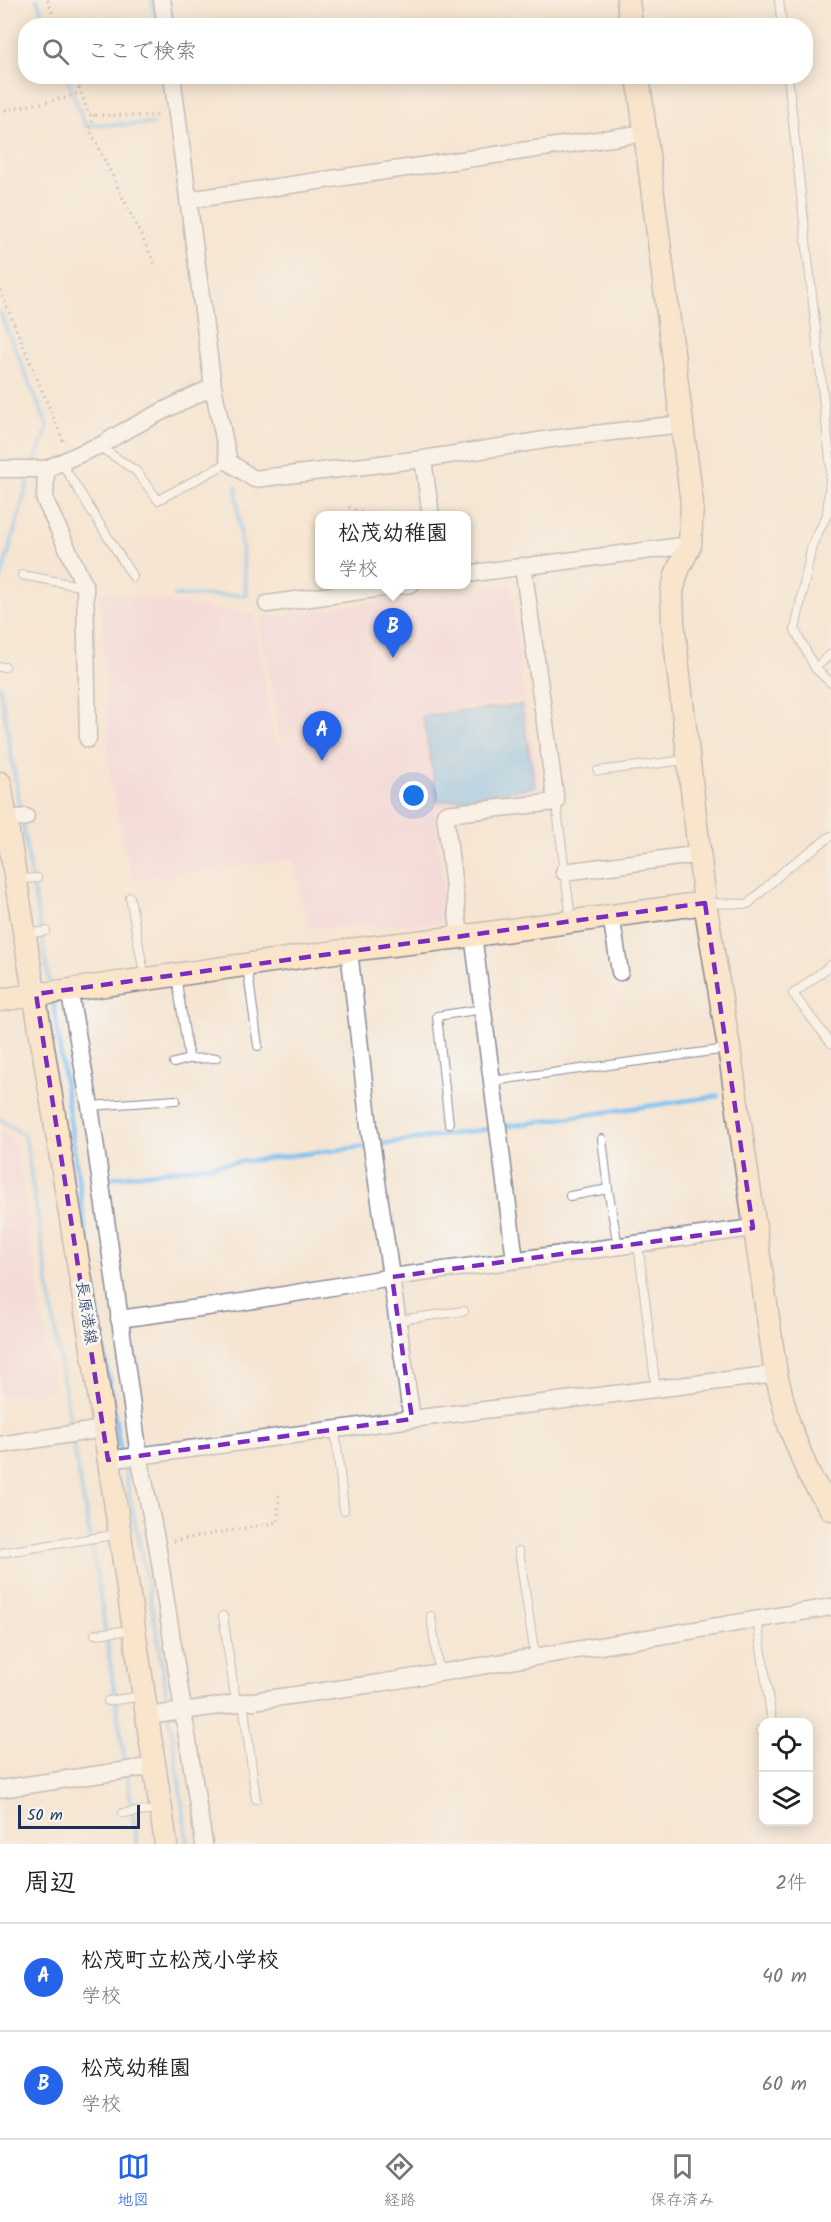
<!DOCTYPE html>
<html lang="ja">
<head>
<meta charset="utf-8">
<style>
  body { margin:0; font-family:Kalam,"Klee One",sans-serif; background:#f6f6f6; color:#222 }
  .controls { position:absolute; right:18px; bottom:18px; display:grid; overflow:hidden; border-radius:12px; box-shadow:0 3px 15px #0003 }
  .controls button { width:54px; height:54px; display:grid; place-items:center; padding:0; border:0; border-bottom:2px solid #e0e0e0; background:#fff; color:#222; font:30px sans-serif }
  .scale { position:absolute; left:18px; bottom:15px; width:122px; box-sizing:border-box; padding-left:6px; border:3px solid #1b2f5e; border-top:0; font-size:16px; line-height:21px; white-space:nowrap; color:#1b2f5e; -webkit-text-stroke:4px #f6f6f2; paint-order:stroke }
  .you { position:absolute; left:414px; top:796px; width:21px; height:21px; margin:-15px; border:4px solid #fff; border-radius:50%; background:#1a73e8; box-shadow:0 0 0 9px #1a73e833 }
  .badge { display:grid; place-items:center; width:39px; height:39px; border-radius:50%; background:#2563eb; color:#fff; font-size:20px; font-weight:700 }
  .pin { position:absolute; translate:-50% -50px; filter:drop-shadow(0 2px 3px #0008) }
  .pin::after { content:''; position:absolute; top:32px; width:21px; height:18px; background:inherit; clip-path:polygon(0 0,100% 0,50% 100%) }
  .popup { position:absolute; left:315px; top:511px; width:156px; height:78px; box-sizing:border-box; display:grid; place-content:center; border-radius:12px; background:#fff; filter:drop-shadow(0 2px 4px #0005); font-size:20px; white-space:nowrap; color:#767676 }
  .popup b { font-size:22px; color:#222 }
  .popup::after { content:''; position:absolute; left:50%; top:100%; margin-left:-12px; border:12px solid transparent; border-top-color:#fff }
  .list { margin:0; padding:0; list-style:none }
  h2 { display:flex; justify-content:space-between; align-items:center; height:78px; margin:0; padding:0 24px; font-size:26px }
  h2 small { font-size:20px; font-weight:400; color:#767676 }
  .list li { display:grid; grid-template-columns:39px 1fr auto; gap:18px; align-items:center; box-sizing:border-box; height:108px; padding:0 24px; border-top:2px solid #e0e0e0 }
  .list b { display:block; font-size:22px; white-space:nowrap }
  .list p { margin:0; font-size:20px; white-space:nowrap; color:#767676 }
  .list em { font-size:20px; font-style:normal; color:#767676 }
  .icon { flex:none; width:33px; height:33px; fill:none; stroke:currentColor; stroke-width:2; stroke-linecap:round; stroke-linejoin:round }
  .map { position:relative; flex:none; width:831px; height:1844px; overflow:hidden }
  .search { position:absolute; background:#fff; box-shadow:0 3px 15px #0003; left:18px; right:18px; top:18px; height:66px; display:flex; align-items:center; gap:15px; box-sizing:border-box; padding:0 21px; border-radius:24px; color:#767676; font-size:22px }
  .sheet { height:294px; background:#fff }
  nav { display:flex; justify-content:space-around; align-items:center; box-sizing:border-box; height:84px; border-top:2px solid #e0e0e0; background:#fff; font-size:16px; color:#767676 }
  nav a { display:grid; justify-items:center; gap:3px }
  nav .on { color:#2563eb }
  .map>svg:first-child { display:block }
  .built { fill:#f2cfe1 }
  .water { fill:#7abff1; stroke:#4a77a8; stroke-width:1.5 }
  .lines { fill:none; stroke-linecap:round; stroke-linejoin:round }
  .stream { stroke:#7abff1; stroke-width:4.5 }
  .lane-casing { stroke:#888a98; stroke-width:10 }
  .street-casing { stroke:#888a98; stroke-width:19 }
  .secondary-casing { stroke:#888a98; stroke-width:25 }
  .path { stroke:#888a98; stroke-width:3; stroke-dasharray:1.5 4.5; stroke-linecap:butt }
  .lane { stroke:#fff; stroke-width:8 }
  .street { stroke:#fff; stroke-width:16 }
  .secondary { stroke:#fde5c5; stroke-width:22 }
  .marked { fill:none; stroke:#7b2cbf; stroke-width:4.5; stroke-dasharray:12 8; stroke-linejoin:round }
  .labels { text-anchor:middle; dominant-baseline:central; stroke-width:6; stroke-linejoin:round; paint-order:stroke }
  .street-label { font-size:16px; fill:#1b2f5e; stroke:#f6f6f2 }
</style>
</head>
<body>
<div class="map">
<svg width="831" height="1844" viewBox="0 0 831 1844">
  <rect width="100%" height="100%" fill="#f6f6f2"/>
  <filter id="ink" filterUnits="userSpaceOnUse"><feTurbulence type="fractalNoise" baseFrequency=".0167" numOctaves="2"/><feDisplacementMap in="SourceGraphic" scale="12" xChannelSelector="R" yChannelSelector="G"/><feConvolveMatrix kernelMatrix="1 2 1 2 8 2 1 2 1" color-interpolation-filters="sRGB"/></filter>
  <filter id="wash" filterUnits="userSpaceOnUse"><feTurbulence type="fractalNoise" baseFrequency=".008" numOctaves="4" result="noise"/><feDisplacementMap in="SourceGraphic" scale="24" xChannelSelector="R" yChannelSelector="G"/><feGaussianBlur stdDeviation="1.35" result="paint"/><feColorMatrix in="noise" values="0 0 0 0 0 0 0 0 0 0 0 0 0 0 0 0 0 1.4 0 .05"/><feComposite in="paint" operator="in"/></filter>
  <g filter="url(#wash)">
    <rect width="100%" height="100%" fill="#f5e5d2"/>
    <g class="built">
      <path d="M511 583 524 699 366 721 353 726 280 739 259 618Z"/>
      <path d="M101 592 254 614 274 743 376 721 426 713 526 703 540 790 435 809 447 923 308 928 294 859 132 880 110 778Z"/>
      <path d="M0 1129 16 1141 54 1391 0 1396Z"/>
    </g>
    <path class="water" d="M521 705 535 787 438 802 423 716Z"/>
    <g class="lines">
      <g class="stream">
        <path d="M37 0 47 26"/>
        <path d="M152 0 156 26"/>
        <path d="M66 76 85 125 153 124"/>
        <path d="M0 313 48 427 34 464"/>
        <path d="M0 582 31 472"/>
        <path d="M175 596 246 595 236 487"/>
        <path d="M0 686 21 814"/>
        <path d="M22 822 50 986"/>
        <path d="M53 1000 95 1297 121 1454"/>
        <path d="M0 1119 25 1136 71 1430"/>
        <path d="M376 1145 718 1096"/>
        <path d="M109 1178 368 1146"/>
        <path d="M72 1438 97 1575 137 1844"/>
        <path d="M123 1462 158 1637 188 1844"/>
      </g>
    </g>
  </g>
  <g filter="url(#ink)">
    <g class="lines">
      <g class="lane-casing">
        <g id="lane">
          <path d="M779 0 782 26"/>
          <path d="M788 76 831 468 827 515 812 545 795 630 815 668 831 683"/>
          <path d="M100 447 136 471 158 500 229 462"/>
          <path d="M61 462 133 577"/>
          <path d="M22 575 85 587"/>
          <path d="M0 667H5"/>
          <path d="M815 668 831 654"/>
          <path d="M598 771 686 760"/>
          <path d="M556 802 571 920"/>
          <path d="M17 879 37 878"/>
          <path d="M130 897 145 979"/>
          <path d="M706 903 748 904 786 869 831 836"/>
          <path d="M26 934 46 931"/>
          <path d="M831 965 793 994 831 1043"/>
          <path d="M247 966 258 1046"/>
          <path d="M176 975 189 1059"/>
          <path d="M174 1063 189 1059 216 1058"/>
          <path d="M492 1081 727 1049"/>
          <path d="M90 1106 176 1100"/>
          <path d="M449 1124 437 1016 483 1009"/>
          <path d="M602 1139 608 1189 618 1246"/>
          <path d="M570 1196 608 1189"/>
          <path d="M638 1243 656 1390"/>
          <path d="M398 1320 464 1311"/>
          <path d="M335 1430 344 1510"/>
          <path d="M519 1551 535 1656"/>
          <path d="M0 1553 120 1534"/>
          <path d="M223 1616 236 1703"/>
          <path d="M431 1616 439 1672"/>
          <path d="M757 1619 772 1722"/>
          <path d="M95 1634 133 1630"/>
          <path d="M108 1701 143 1696"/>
          <path d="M243 1702 256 1799"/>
          <path d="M760 1730 764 1729"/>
          <path d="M123 1813 159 1810"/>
        </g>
      </g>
      <g class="street-casing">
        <g id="street">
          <path d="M162 0 166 26"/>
          <path d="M172 76 213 387 229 462 254 479 423 459 551 439 682 424"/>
          <path d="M188 200 645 133"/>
          <path d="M423 459 431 516"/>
          <path d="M0 469H46L93 448C103 446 111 438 121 433 151 417 181 401 213 387"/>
          <path d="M46 469 45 500 85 587 88 739"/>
          <path d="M466 574 690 545"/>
          <path d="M267 604 411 584"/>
          <path d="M6 820 26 817"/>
          <path d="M564 872 701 854"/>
          <path d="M611 915 620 972"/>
          <path d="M473 934 515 1260"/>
          <path d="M460 937 445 814 556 802 523 566"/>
          <path d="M349 950 369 1127 412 1419"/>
          <path d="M69 989 90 1106 139 1456 157 1544 204 1844"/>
          <path d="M119 1319 236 1303 392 1277 753 1228"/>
          <path d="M0 1445 103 1429"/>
          <path d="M108 1460 412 1419 776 1374"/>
          <path d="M148 1716 380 1683 831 1607"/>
          <path d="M0 1789 155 1766"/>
        </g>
      </g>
      <g class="secondary-casing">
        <g id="secondary">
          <path d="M628 0 631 26"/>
          <path d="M638 76 692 503 690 545 677 572 672 592 673 623 705 903 729 1048 776 1374 789 1425 809 1475 831 1509"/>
          <path d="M0 783 95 1367 166 1844"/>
          <path d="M0 1000 349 950 460 937 705 903"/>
        </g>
      </g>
      <g class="path">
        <path d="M48 0 57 26"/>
        <path d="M75 76 89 115 159 116"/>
        <path d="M5 110 66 98 80 92"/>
        <path d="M94 115 90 130 155 264"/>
        <path d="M0 290 65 445"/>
        <path d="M349 507 370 515 381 516"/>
        <path d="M173 1541 278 1522 279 1495"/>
      </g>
      <use href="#lane" class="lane"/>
      <use href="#street" class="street"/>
      <use href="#secondary" class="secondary"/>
    </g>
  </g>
  <path d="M0 0H831V1844H0ZM705 903 753 1228 392 1277 412 1419 108 1460 36 994Z" fill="#f5e5d2" fill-opacity=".55" fill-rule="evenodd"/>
  <path class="marked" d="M705 903 753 1228 392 1277 412 1419 108 1460 36 994Z"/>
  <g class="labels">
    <g class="street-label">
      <text transform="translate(86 1313) rotate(81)">長原港線</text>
    </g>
  </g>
</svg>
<div class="controls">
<button><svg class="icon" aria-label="locate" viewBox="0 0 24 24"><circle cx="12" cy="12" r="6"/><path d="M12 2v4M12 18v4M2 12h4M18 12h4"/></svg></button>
<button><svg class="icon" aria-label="layers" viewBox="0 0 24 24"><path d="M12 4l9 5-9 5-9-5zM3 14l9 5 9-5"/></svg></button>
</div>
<div class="scale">50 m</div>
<div class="you"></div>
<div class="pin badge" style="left:322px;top:761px">A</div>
<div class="pin badge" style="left:393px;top:658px">B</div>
<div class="popup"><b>松茂幼稚園</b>学校</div>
<div class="search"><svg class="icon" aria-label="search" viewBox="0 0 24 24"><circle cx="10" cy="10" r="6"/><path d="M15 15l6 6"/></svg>ここで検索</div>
</div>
<section class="sheet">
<h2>周辺<small>2件</small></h2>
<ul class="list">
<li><span class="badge">A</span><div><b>松茂町立松茂小学校</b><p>学校</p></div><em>40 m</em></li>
<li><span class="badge">B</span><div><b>松茂幼稚園</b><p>学校</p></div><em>60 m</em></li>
</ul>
</section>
<nav>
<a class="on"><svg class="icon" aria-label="map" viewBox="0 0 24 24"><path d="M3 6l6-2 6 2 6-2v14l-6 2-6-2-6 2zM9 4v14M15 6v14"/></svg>地図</a>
<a><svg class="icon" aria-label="directions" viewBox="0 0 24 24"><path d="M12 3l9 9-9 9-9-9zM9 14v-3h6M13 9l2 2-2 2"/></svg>経路</a>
<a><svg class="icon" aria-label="saved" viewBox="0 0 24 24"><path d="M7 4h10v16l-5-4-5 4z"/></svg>保存済み</a>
</nav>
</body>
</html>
